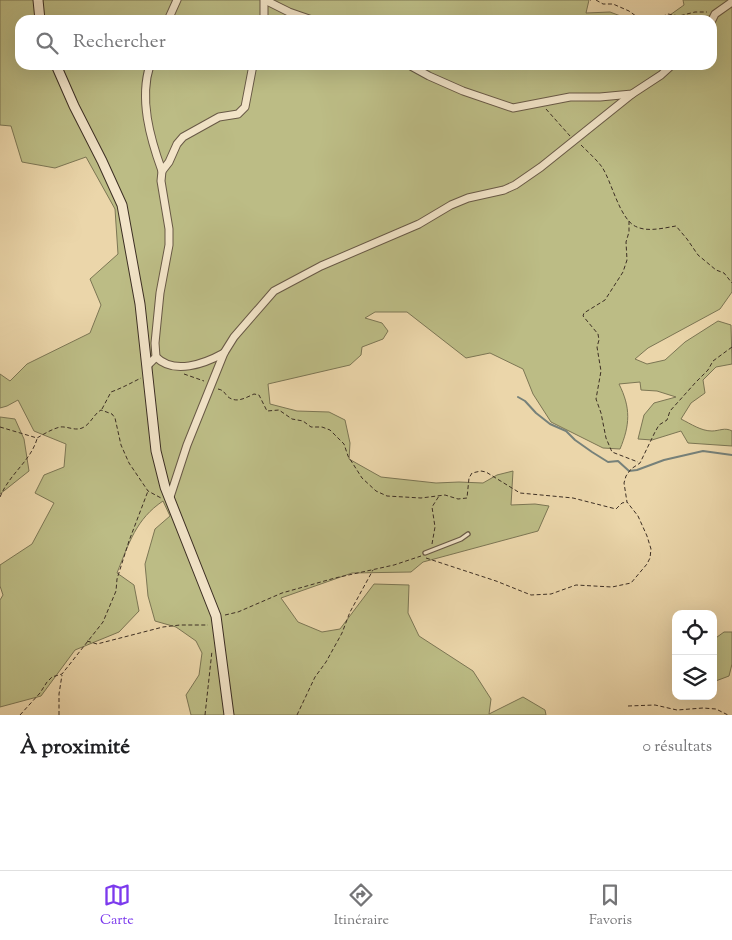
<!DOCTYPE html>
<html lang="fr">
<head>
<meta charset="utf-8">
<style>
  body { margin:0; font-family:"Sorts Mill Goudy",serif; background:#f2f2f2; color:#202124 }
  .controls { position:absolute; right:15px; bottom:15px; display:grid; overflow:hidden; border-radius:10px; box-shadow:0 5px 20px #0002 }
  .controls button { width:45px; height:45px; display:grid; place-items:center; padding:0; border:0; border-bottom:1px solid #e0e0e0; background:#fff; color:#202124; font:25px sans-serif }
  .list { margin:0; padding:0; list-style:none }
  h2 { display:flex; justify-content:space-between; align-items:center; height:65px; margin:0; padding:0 20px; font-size:21px }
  h2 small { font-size:16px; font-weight:400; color:#757577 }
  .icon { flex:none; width:28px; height:28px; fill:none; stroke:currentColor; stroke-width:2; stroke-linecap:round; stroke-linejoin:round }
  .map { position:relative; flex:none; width:732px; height:715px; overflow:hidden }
  .search { position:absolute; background:#fff; box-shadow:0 5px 20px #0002; left:15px; right:15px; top:15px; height:55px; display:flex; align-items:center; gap:12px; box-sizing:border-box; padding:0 18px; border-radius:15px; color:#757577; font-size:19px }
  .sheet { height:155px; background:#fff }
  nav { display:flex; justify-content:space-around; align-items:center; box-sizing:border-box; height:70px; border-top:1px solid #e0e0e0; background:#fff; font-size:14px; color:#757577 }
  nav a { display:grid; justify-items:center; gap:2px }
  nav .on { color:#7c3aed }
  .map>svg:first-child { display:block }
  .green { fill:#bcbc85; stroke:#7c7654 }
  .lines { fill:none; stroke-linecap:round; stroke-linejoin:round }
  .stream { stroke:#76817a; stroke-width:2 }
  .lane-casing { stroke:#685946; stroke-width:5.5 }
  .street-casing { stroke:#685946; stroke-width:9 }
  .secondary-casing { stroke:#3d2f24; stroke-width:11 }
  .path { stroke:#3d2f24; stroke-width:1; stroke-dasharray:4 2.5; stroke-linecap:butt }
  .lane { stroke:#f2e4c8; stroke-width:3 }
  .street { stroke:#f2e4c8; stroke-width:7 }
  .secondary { stroke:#f2e4c8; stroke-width:9 }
</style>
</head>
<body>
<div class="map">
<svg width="732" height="715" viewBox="0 0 732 715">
  <rect width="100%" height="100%" fill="#ebd6aa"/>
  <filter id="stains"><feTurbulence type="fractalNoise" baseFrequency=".004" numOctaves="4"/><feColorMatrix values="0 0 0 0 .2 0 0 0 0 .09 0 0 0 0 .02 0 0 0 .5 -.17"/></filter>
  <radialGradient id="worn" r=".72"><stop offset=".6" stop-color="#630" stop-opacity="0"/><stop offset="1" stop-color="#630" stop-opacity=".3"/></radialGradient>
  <g class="green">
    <path d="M0 0H589L586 13 610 12 631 20H20V65H712V20H663L684 5 683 0H732V292L720 309 648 348 635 359 647 364 665 360 685 342 718 321 731 325 732 364 716 367 703 380 705 393 691 403 681 419C691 424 701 431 712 431 719 431 725 427 732 431V446L688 443 681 431 652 440 638 439 644 415 654 403 676 397 657 391 641 390 640 382 619 384C631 408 630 425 620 449L603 448 551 422 533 394 523 369 490 353 466 358 407 312H375L365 318 382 323 388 331 383 339 362 347 361 355 350 365 268 384 270 404 297 411 329 412 345 420 350 443 349 459 381 477 436 483 459 482 483 483 497 475 513 471 511 505 535 504 549 506 538 531 423 562 411 572 352 573 281 598 298 622 322 632 340 629 374 584 409 585 408 613 419 636 473 671 491 699 489 714 523 697 545 710 546 715H191L186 695 199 675 202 653 196 641 176 627 155 621 148 596 145 564 155 529 170 516 163 501C136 519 129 543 117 573L134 585 139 611 119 632 75 650 41 696 0 707V600L3 595 0 586V565L32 544 54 503 35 493 44 475 64 467 66 444 34 431 18 400 7 406 0 408V374L10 381 27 364 90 333 101 305 90 279 118 254 115 209 86 157 55 168 22 162 11 126 0 125Z"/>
    <path d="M0 417 15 419 24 439 29 471 0 494Z"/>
    <path d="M724 632H732V664L729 676 713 682V640Z"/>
  </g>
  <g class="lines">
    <path class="stream" d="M518 397 525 401 536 413 550 424 566 431 575 440 592 452 608 462 618 461 629 471 637 470 664 460 703 451 732 455"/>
    <g class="lane-casing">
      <path id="lane" d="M425 553 461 539 468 534"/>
    </g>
    <g class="street-casing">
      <g id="street">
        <path d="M265 0 289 12 312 20"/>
        <path d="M168 20 177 0"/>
        <path d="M264 20V0"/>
        <path d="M712 20 715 14 732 2"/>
        <path d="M150 65C139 99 150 138 162 171"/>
        <path d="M409 65 429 76 463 91 513 108 570 97H600L632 94 661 75 672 65"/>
        <path d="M156 357C174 375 204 364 224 353"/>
        <path d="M147 366 156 357 155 343 160 293 169 245V229L161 181 162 171 169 162 177 144 183 137 219 117 238 114 245 107 253 65"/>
        <path d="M170 497 187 445 224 353 234 337 274 291 321 266 419 224 451 205 468 198 504 190 515 185 541 167 632 94"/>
      </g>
    </g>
    <g class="secondary-casing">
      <g id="secondary">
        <path d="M38 0 40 20"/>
        <path d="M56 65 74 106 102 161 122 205 140 304 156 451 165 487 216 616 229 715"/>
      </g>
    </g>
    <g class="path">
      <path d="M590 0H591"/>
      <path d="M596 0 603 4H613L629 11 640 19H656L668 14 679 16 695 12H707"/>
      <path d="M546 109 570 136"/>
      <path d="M581 145C588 152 596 159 602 167 612 182 620 221 637 227 648 232 664 228 676 226L687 239 698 255 716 270 724 273 732 283"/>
      <path d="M629 221V232L626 242 627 260 623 272 605 300 584 313 583 316 598 334 599 340 597 347 601 371 596 399 601 413 606 438 612 452 638 462"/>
      <path d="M184 374 204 381"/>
      <path d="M218 389C223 390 224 392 227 396 236 404 245 398 254 394L259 395 267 411 279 410 292 419 303 421 311 427H322L330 430 344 444 348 456 362 478 376 491 387 496 421 498 445 495 458 499 467 498 469 478 472 473 481 471 486 472 520 493 573 498 616 509 622 503 627 502"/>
      <path d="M102 409 111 392C122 388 131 383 141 378"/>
      <path d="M0 427 37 438C44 434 52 429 60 427 68 426 76 432 84 427 91 423 94 414 101 410L112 414 115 418 121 445 129 463 148 491 161 498"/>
      <path d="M0 497C10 473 30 462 37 439"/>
      <path d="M432 544 435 527 432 507 439 496"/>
      <path d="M426 558 496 581 531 595 551 594 576 585 612 587 631 583 647 564 650 558 651 549 647 536 638 516 627 502 624 483 626 476 631 469 640 463 655 432 659 425 667 420 670 411 696 382 708 370 713 361 732 347"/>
      <path d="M225 615 238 612 282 593 335 578 394 565 421 556"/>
      <path d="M87 641 97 644 163 627 180 625H208"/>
      <path d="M628 706 655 705 677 710 703 708 716 709 728 715"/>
      <path d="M20 715 40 693 47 682 52 677 62 674 103 622 116 591 117 579 129 541 148 491"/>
      <path d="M59 715V694L62 675"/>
      <path d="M205 715 212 651"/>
      <path d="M297 715 315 677 326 662 342 633 350 612 373 570"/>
    </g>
    <use href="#lane" class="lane"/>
    <use href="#street" class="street"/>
    <use href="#secondary" class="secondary"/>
  </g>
  <rect width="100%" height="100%" filter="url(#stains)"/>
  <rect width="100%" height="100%" fill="url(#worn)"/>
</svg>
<div class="controls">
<button><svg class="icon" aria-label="locate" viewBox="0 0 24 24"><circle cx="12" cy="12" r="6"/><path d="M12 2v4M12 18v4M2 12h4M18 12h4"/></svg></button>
<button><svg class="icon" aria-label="layers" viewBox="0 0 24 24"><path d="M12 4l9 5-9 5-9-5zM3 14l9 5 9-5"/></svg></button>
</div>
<div class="search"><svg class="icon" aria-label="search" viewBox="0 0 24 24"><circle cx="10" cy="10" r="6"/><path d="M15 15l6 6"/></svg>Rechercher</div>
</div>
<section class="sheet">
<h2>À proximité<small>0 résultats</small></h2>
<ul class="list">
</ul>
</section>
<nav>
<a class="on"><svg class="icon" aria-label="map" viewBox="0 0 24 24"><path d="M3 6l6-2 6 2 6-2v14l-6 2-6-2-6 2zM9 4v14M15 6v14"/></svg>Carte</a>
<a><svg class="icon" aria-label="directions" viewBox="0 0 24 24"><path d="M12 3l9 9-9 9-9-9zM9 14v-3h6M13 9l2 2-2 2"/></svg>Itinéraire</a>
<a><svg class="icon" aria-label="saved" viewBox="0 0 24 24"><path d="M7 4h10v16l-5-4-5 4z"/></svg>Favoris</a>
</nav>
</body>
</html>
